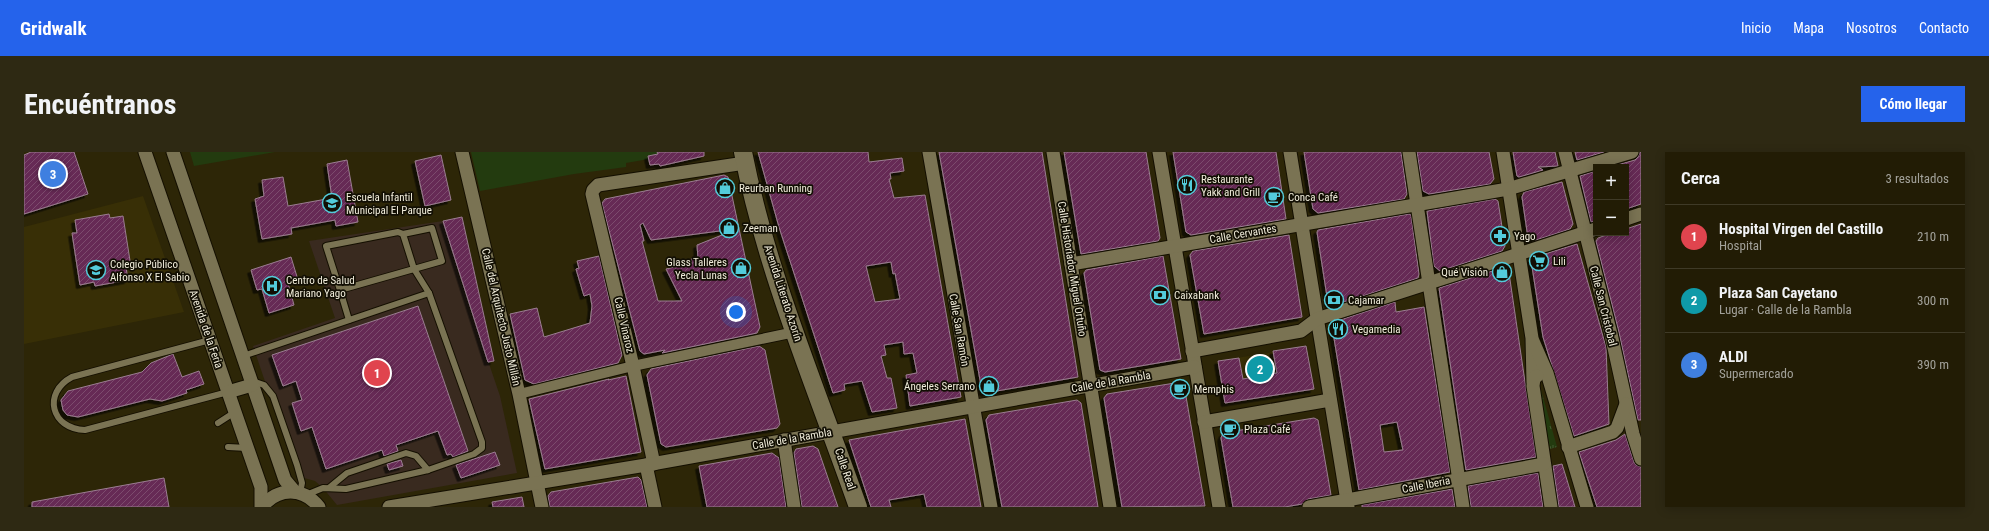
<!DOCTYPE html>
<html lang="es">
<head>
<meta charset="utf-8">
<style>
  body { margin:0; font-family:"Roboto Condensed",sans-serif; background:#2e2913; color:#f1f3f6 }
  .controls { position:absolute; right:12px; top:12px; display:grid; overflow:hidden; border-radius:0px; box-shadow:0 2px 10px #0003 }
  .controls button { width:36px; height:36px; display:grid; place-items:center; padding:0; border:0; border-bottom:1px solid #3f3a27; background:#221c05; color:#f1f3f6; font:20px sans-serif }
  .you { position:absolute; left:712px; top:160px; width:14px; height:14px; margin:-10px; border:3px solid #fff; border-radius:50%; background:#1a73e8; box-shadow:0 0 0 6px #1a73e833 }
  .badge { display:grid; place-items:center; width:26px; height:26px; border-radius:50%; background:#2563eb; color:#fff; font-size:13px; font-weight:700 }
  .pin { position:absolute; translate:-50% -50%; border:2px solid #fff; box-shadow:0 1px 4px #0006 }
  .list { margin:0; padding:0; list-style:none }
  h2 { display:flex; justify-content:space-between; align-items:center; height:52px; margin:0; padding:0 16px; font-size:17px }
  h2 small { font-size:13px; font-weight:400; color:#a2a19a }
  .list li { display:grid; grid-template-columns:26px 1fr auto; gap:12px; align-items:center; box-sizing:border-box; height:64px; padding:0 16px; border-top:1px solid #3f3a27 }
  .list b { display:block; font-size:15px; white-space:nowrap }
  .list p { margin:0; font-size:13px; white-space:nowrap; color:#a2a19a }
  .list em { font-size:13px; font-style:normal; color:#a2a19a }
  .map { position:relative; flex:none; width:1617px; height:355px; overflow:hidden; border-radius:0px }
  header { display:flex; align-items:center; gap:24px; box-sizing:border-box; height:56px; padding:0 20px; background:#2563eb; color:#fff }
  header strong { font-size:19px }
  nav { display:flex; gap:22px; margin-inline-start:auto; font-size:14px }
  .intro { display:flex; align-items:center; justify-content:space-between; box-sizing:border-box; height:96px; padding:0 24px }
  h1 { margin:0; font-size:28px }
  .button { padding:10px 18px; border-radius:0px; background:#2563eb; color:#fff; font-size:14px; font-weight:700 }
  main { display:flex; gap:24px; padding:0 24px }
  aside { flex:1; background:#221c05; border-radius:0px; box-shadow:0 2px 10px #0003 }
  .map>svg:first-child { display:block }
  .built { fill:#382f06 }
  .medical { fill:#392a1f }
  .green { fill:#233b0f }
  .park { fill:url(#park-tufts) }
  .building { fill:url(#building-hatch); stroke:#9b7d91; fill-rule:evenodd; filter:url(#shadow) }
  .lines { fill:none; stroke-linecap:round; stroke-linejoin:round }
  .service-casing { stroke:#140f00; stroke-width:8 }
  .pedestrian-casing { stroke:#140f00; stroke-width:12 }
  .minor-casing { stroke:#140f00; stroke-width:15 }
  .secondary-casing { stroke:#140f00; stroke-width:20 }
  .service { stroke:#7a7353; stroke-width:6 }
  .pedestrian { stroke:#7a7353; stroke-width:10 }
  .minor { stroke:#7a7353; stroke-width:13 }
  .secondary { stroke:#7a7353; stroke-width:18 }
  .labels { text-anchor:middle; dominant-baseline:central; stroke-width:3.5; stroke-linejoin:round; paint-order:stroke }
  .poi-label { font-size:11px; fill:#f1eddb; stroke:#120f04; text-anchor:start }
  .street-label { font-size:11px; fill:#f1eddb; stroke:#120f04 }
</style>
</head>
<body>
<header>
<strong>Gridwalk</strong>
<nav><a>Inicio</a><a>Mapa</a><a>Nosotros</a><a>Contacto</a></nav>
</header>
<div class="intro"><h1>Encuéntranos</h1><a class="button">Cómo llegar</a></div>
<main>
<div class="map">
<svg width="1617" height="355" viewBox="0 0 1617 355">
  <defs>
    <pattern id="park-tufts" width="24" height="20" patternUnits="userSpaceOnUse"><rect width="24" height="20" fill="#233b0f"/><path d="M3 7l-1-3M5 7V3M7 7l1-3M15 17l-1-3M17 17v-4M19 17l1-3" fill="none" stroke="#435831"/></pattern>
    <pattern id="building-hatch" width="6" height="6" patternUnits="userSpaceOnUse"><rect width="6" height="6" fill="#662c55"/><path d="M-1 1l2-2M0 6l6-6M5 7l2-2" fill="none" stroke="#7c4b6d"/></pattern>
    <filter id="shadow"><feDropShadow dx="-3.5" dy="3.5" stdDeviation="0" flood-color="#0009"/></filter>
  </defs>
  <rect width="100%" height="100%" fill="#2d2607"/>
  <g class="built">
    <path d="M119 44 160 160 0 192V75Z"/>
    <path d="M1249 200 1257 243 1201 251 1194 209Z"/>
  </g>
  <path class="medical" d="M419 69 434 114 432 115 476 244 493 321 313 353 299 336 291 329 273 324 229 194 311 166 285 89Z"/>
  <g class="green">
    <path d="M166 0H251L170 14Z"/>
    <path d="M447 0H633L634 2 625 7 602 11V15L550 22 456 39Z"/>
  </g>
  <path class="park" d="M1517 238 1533 295 1526 297 1515 239Z"/>
  <g class="building">
    <path d="M7 0H50L64 42 0 62V3Z"/>
    <path d="M633 0H680V4L636 14 635 12 626 13 624 4 634 2Z"/>
    <path d="M734 0H844L845 10 878 6 880 19 866 21 867 27H865L870 46 901 43 937 245 886 254 882 223 893 221 889 201 880 202 879 190 860 193 862 203 857 204 863 226H867L873 256 848 260 838 229 820 232 821 238 809 241 755 75ZM867 110 869 122 871 121 876 147 851 150 842 114Z"/>
    <path d="M915 0H1018L1054 225 961 241 958 239Z"/>
    <path d="M1040 0H1122L1136 86 1134 89 1057 102Z"/>
    <path d="M1149 0H1252L1262 67 1167 83 1162 80Z"/>
    <path d="M1280 0H1377L1383 42 1380 47 1294 61 1289 57Z"/>
    <path d="M1393 0H1465L1470 27 1466 32 1405 42 1399 39Z"/>
    <path d="M1489 0H1531L1534 14 1514 15 1519 18 1495 25 1493 24Z"/>
    <path d="M1551 0H1580L1553 8Z"/>
    <path d="M1616 0H1617V52L1602 57V15H1586L1611 8 1614 5Z"/>
    <path d="M417 3 427 48 401 54 391 9Z"/>
    <path d="M323 8 334 70 312 74 311 68 267 76 268 82 238 87 231 47 240 44 238 28 259 25 264 54 308 46 303 12Z"/>
    <path d="M1572 19V69L1567 70 1556 24Z"/>
    <path d="M700 23 704 25 736 175 733 181 638 201 641 198 620 202 616 199 578 51 581 47ZM619 71 627 88 703 78V81L673 93 674 106 667 107 668 111 642 117 658 149H634L618 89H620L616 73Z"/>
    <path d="M1538 30 1549 72 1546 77 1509 89 1504 86 1498 45 1500 40Z"/>
    <path d="M1471 47 1474 49 1481 94 1478 99 1416 119 1410 114 1403 59Z"/>
    <path d="M85 62 86 66 99 64 107 115H102L104 128 71 134 70 130 56 133 48 81H53L51 68Z"/>
    <path d="M1385 62 1387 63 1395 122 1394 126 1308 154 1304 151 1293 80 1294 78Z"/>
    <path d="M438 65 470 209 464 210 419 69Z"/>
    <path d="M1617 72V268H1614L1595 180 1572 89 1574 86 1588 81H1602V77Z"/>
    <path d="M1265 83 1278 165 1180 182 1166 103 1169 99Z"/>
    <path d="M1553 92 1582 195 1585 272 1550 284 1519 185 1507 108 1508 106Z"/>
    <path d="M575 104 598 203 594 211 510 232 501 228 486 162 513 156 520 185 566 171 568 154 566 142 560 144 552 117 555 116 553 109Z"/>
    <path d="M1139 104 1157 207 1081 220 1076 218 1060 121 1062 118Z"/>
    <path d="M267 105 274 128 264 131 270 153 245 161 238 137 233 138 227 118Z"/>
    <path d="M1484 114 1512 305 1442 318 1415 136Z"/>
    <path d="M1371 150 1372 160 1400 155 1426 320 1335 338 1308 174 1310 170ZM1373 270 1379 298 1360 300 1356 273Z"/>
    <path d="M394 154 444 299 429 305 427 302 423 303 414 279 372 293 374 299 360 304 358 298 302 317 288 275 277 279 268 251 278 248 272 229 259 234 248 203Z"/>
    <path d="M735 194 741 198 756 272 753 276 642 295 637 292 623 223 627 217Z"/>
    <path d="M1282 194 1290 237 1201 251 1194 209 1215 206 1219 227 1253 221 1249 199Z"/>
    <path d="M149 202 158 225 175 219 180 232 162 238 163 241 138 249 126 247 54 265 43 263 39 258 37 248 44 239 118 220 127 211Z"/>
    <path d="M602 224 617 300 521 317 505 247 585 227 584 228Z"/>
    <path d="M1157 230 1160 233 1181 354 1098 355 1080 246 1083 242Z"/>
    <path d="M1053 248 1057 251 1074 355H978L962 268 965 263Z"/>
    <path d="M1290 266 1294 268 1307 343 1284 347 1278 352 1261 355H1209L1197 286 1199 281Z"/>
    <path d="M941 267 957 355H903L900 342 865 348 867 355H847L825 288Z"/>
    <path d="M1601 282 1610 310 1612 313 1617 315V355H1573L1555 300 1592 288Z"/>
    <path d="M789 294 794 297 814 355H778L770 301 772 297Z"/>
    <path d="M471 300 476 313 437 326 432 313Z"/>
    <path d="M748 301 755 306 762 355H683L675 314Z"/>
    <path d="M377 308 379 314 365 318 363 312Z"/>
    <path d="M1538 312 1543 328 1551 355H1535L1529 314Z"/>
    <path d="M1514 321 1519 355H1447L1444 334Z"/>
    <path d="M614 325 617 328 623 355H526L524 344 527 340Z"/>
    <path d="M140 326 145 355H8V350Z"/>
    <path d="M1428 337 1431 355H1338V353Z"/>
    <path d="M498 345 500 355H469L468 350Z"/>
  </g>
  <g class="lines">
    <g class="service-casing">
      <g id="service">
        <path d="M316 138 302 94 374 80 379 82"/>
        <path d="M325 168 316 138 418 109 408 76 379 82 390 117 405 141"/>
        <path d="M186 188 48 225C18 241 27 277 61 278L204 240"/>
        <path d="M219 204 405 141 458 290V296L450 302 404 318 322 337 299 336 282 343"/>
        <path d="M228 229 240 233 249 244 273 313 278 331 276 341"/>
        <path d="M194 271 211 260"/>
        <path d="M204 295 223 296"/>
        <path d="M306 335 323 321 382 301 392 304 404 318"/>
      </g>
    </g>
    <g class="pedestrian-casing">
      <path id="pedestrian" d="M495 242 609 214 771 180"/>
    </g>
    <g class="minor-casing">
      <g id="minor">
        <path d="M121 0 237 335V355"/>
        <path d="M149 0 261 328 271 340"/>
        <path d="M438 0 495 242 518 355"/>
        <path d="M905 0 967 355"/>
        <path d="M1029 0 1086 355"/>
        <path d="M1135 0 1195 355"/>
        <path d="M1266 0 1324 355"/>
        <path d="M1385 0 1439 355"/>
        <path d="M1479 0 1508 186 1509 230"/>
        <path d="M1541 0 1587 182 1609 282 1617 307"/>
        <path d="M1602 67 1617 62"/>
        <path d="M1047 112 1484 37 1608 0"/>
        <path d="M1509 189 1523 221 1563 355"/>
        <path d="M1168 199 1277 179 1293 167 1572 77"/>
        <path d="M1513 224 1510 226 1509 234 1527 355"/>
        <path d="M204 240 228 233"/>
        <path d="M1180 270 1306 248"/>
        <path d="M760 288 770 355"/>
        <path d="M1544 295 1589 280 1593 276 1602 252"/>
        <path d="M630 312 609 214 568 42 569 38 574 33 721 11"/>
        <path d="M622 313 631 355"/>
        <path d="M238 355C254 335 279 335 295 355"/>
        <path d="M365 355 622 313 1171 215"/>
        <path d="M1285 355 1520 312"/>
      </g>
    </g>
    <g class="secondary-casing">
      <path id="secondary" d="M719 0C743 122 793 238 834 355"/>
    </g>
    <use href="#service" class="service"/>
    <use href="#pedestrian" class="pedestrian"/>
    <use href="#minor" class="minor"/>
    <use href="#secondary" class="secondary"/>
  </g>
  <defs>
    <g id="restaurant-ring" transform="scale(1)"><circle r="9.5" fill="#120f04" stroke="#53cbda" stroke-width="1.5"/><path d="M-5-6h1v4h1v-4h1v4h1v-4h1v5L-1.5 .5V6h-2V.5L-5-1ZM5-6V6H3V1.5H1.5Q1.5-4 5-6Z" fill="#53cbda"/></g>
    <g id="shop-ring" transform="scale(1)"><circle r="9.5" fill="#120f04" stroke="#53cbda" stroke-width="1.5"/><path d="M-5-2.5h2.3a2.7 3.5 0 0 1 5.4 0H5L5.5 6h-11ZM-1.5-2.5h3a1.5 2.3 0 0 0-3 0Z" fill="#53cbda"/></g>
    <g id="cafe-ring" transform="scale(1)"><circle r="9.5" fill="#120f04" stroke="#53cbda" stroke-width="1.5"/><path d="M-5.5-4.5H6V0H3Q3 3.5 0 3.5H-2.5Q-5.5 3.5-5.5 0ZM3-3.2v2h1.7v-2ZM-6 4.5H4V6H-6Z" fill="#53cbda"/></g>
    <g id="school-ring" transform="scale(1)"><circle r="9.5" fill="#120f04" stroke="#53cbda" stroke-width="1.5"/><path d="M0-5L7-2L0 1L-7-2ZM-4 1L0 2.5L4 1V4Q0 6-4 4Z" fill="#53cbda"/></g>
    <g id="pharmacy-ring" transform="scale(1)"><circle r="9.5" fill="#120f04" stroke="#53cbda" stroke-width="1.5"/><path d="M-2-6h4v4h4v4h-4v4h-4v-4h-4v-4h4Z" fill="#53cbda"/></g>
    <g id="supermarket-ring" transform="scale(1)"><circle r="9.5" fill="#120f04" stroke="#53cbda" stroke-width="1.5"/><path d="M-6-5.5h2.5l.6 2H6L4.5 2H-2.5L-4.4-4H-6ZM-1.5 3.2a1.3 1.3 0 1 0 .1 0ZM3 3.2a1.3 1.3 0 1 0 .1 0Z" fill="#53cbda"/></g>
    <g id="hospital-ring" transform="scale(1)"><circle r="9.5" fill="#120f04" stroke="#53cbda" stroke-width="1.5"/><path d="M-5-5h3v3.5h4V-5h3V5h-3V1.5h-4V5h-3Z" fill="#53cbda"/></g>
    <g id="bank-ring" transform="scale(1)"><circle r="9.5" fill="#120f04" stroke="#53cbda" stroke-width="1.5"/><path d="M-6-4H6V4H-6ZM0-2.3a2.3 2.3 0 1 0 0 4.6a2.3 2.3 0 1 0 0-4.6Z" fill="#53cbda"/></g>
  </defs>
  <g fill-rule="evenodd">
    <use href="#restaurant-ring" x="1163" y="33"/>
    <use href="#shop-ring" x="701" y="36"/>
    <use href="#cafe-ring" x="1250" y="45"/>
    <use href="#school-ring" x="308" y="51"/>
    <use href="#shop-ring" x="705" y="76"/>
    <use href="#pharmacy-ring" x="1476" y="84"/>
    <use href="#supermarket-ring" x="1515" y="109"/>
    <use href="#shop-ring" x="717" y="116"/>
    <use href="#school-ring" x="72" y="118"/>
    <use href="#shop-ring" x="1478" y="120"/>
    <use href="#hospital-ring" x="248" y="134"/>
    <use href="#bank-ring" x="1136" y="143"/>
    <use href="#bank-ring" x="1310" y="148"/>
    <use href="#restaurant-ring" x="1314" y="177"/>
    <use href="#shop-ring" x="965" y="234"/>
    <use href="#cafe-ring" x="1156" y="237"/>
    <use href="#cafe-ring" x="1206" y="277"/>
  </g>
  <g class="labels">
    <g class="poi-label">
      <text x="1177" y="27">Restaurante<tspan x="1177" dy="13">Yakk and Grill</tspan></text>
      <text x="715" y="36">Reurban Running</text>
      <text x="322" y="45">Escuela Infantil<tspan x="322" dy="13">Municipal El Parque</tspan></text>
      <text x="1264" y="45">Conca Café</text>
      <text x="719" y="76">Zeeman</text>
      <text x="1490" y="84">Yago</text>
      <text x="1529" y="109">Lili</text>
      <text x="703" y="110" text-anchor="end">Glass Talleres<tspan x="703" dy="13">Yecla Lunas</tspan></text>
      <text x="86" y="112">Colegio Público<tspan x="86" dy="13">Alfonso X El Sabio</tspan></text>
      <text x="1464" y="120" text-anchor="end">Qué Visión</text>
      <text x="262" y="128">Centro de Salud<tspan x="262" dy="13">Mariano Yago</tspan></text>
      <text x="1150" y="143">Caixabank</text>
      <text x="1324" y="148">Cajamar</text>
      <text x="1328" y="177">Vegamedia</text>
      <text x="951" y="234" text-anchor="end">Ángeles Serrano</text>
      <text x="1170" y="237">Memphis</text>
      <text x="1220" y="277">Plaza Café</text>
    </g>
    <g class="street-label">
      <text transform="translate(1219 82) rotate(-10)">Calle Cervantes</text>
      <text transform="translate(1048 117) rotate(81)">Calle Historiador Miguel Ortuño</text>
      <text transform="translate(759 141) rotate(72)">Avenida Literato Azorín</text>
      <text transform="translate(1579 154) rotate(76)">Calle San Cristobal</text>
      <text transform="translate(477 165) rotate(77)">Calle del Arquitecto Justo Millán</text>
      <text transform="translate(600 173) rotate(77)">Calle Vinaroz</text>
      <text transform="translate(182 177) rotate(71)">Avenida de la Feria</text>
      <text transform="translate(935 178) rotate(80)">Calle San Ramón</text>
      <text transform="translate(1087 230) rotate(-10)">Calle de la Rambla</text>
      <text transform="translate(768 287) rotate(-10)">Calle de la Rambla</text>
      <text transform="translate(821 317) rotate(71)">Calle Real</text>
      <text transform="translate(1402 333) rotate(-11)">Calle Iberia</text>
    </g>
  </g>
</svg>
<div class="controls">
<button>+</button>
<button>−</button>
</div>
<div class="you"></div>
<div class="pin badge" style="left:353px;top:221px;background:#e0444e">1</div>
<div class="pin badge" style="left:1236px;top:217px;background:#0f9aa8">2</div>
<div class="pin badge" style="left:29px;top:22px;background:#3f7fe0">3</div>
</div>
<aside>
<h2>Cerca<small>3 resultados</small></h2>
<ul class="list">
<li><span class="badge" style="background:#e0444e">1</span><div><b>Hospital Virgen del Castillo</b><p>Hospital</p></div><em>210 m</em></li>
<li><span class="badge" style="background:#0f9aa8">2</span><div><b>Plaza San Cayetano</b><p>Lugar · Calle de la Rambla</p></div><em>300 m</em></li>
<li><span class="badge" style="background:#3f7fe0">3</span><div><b>ALDI</b><p>Supermercado</p></div><em>390 m</em></li>
</ul>
</aside>
</main>
</body>
</html>
